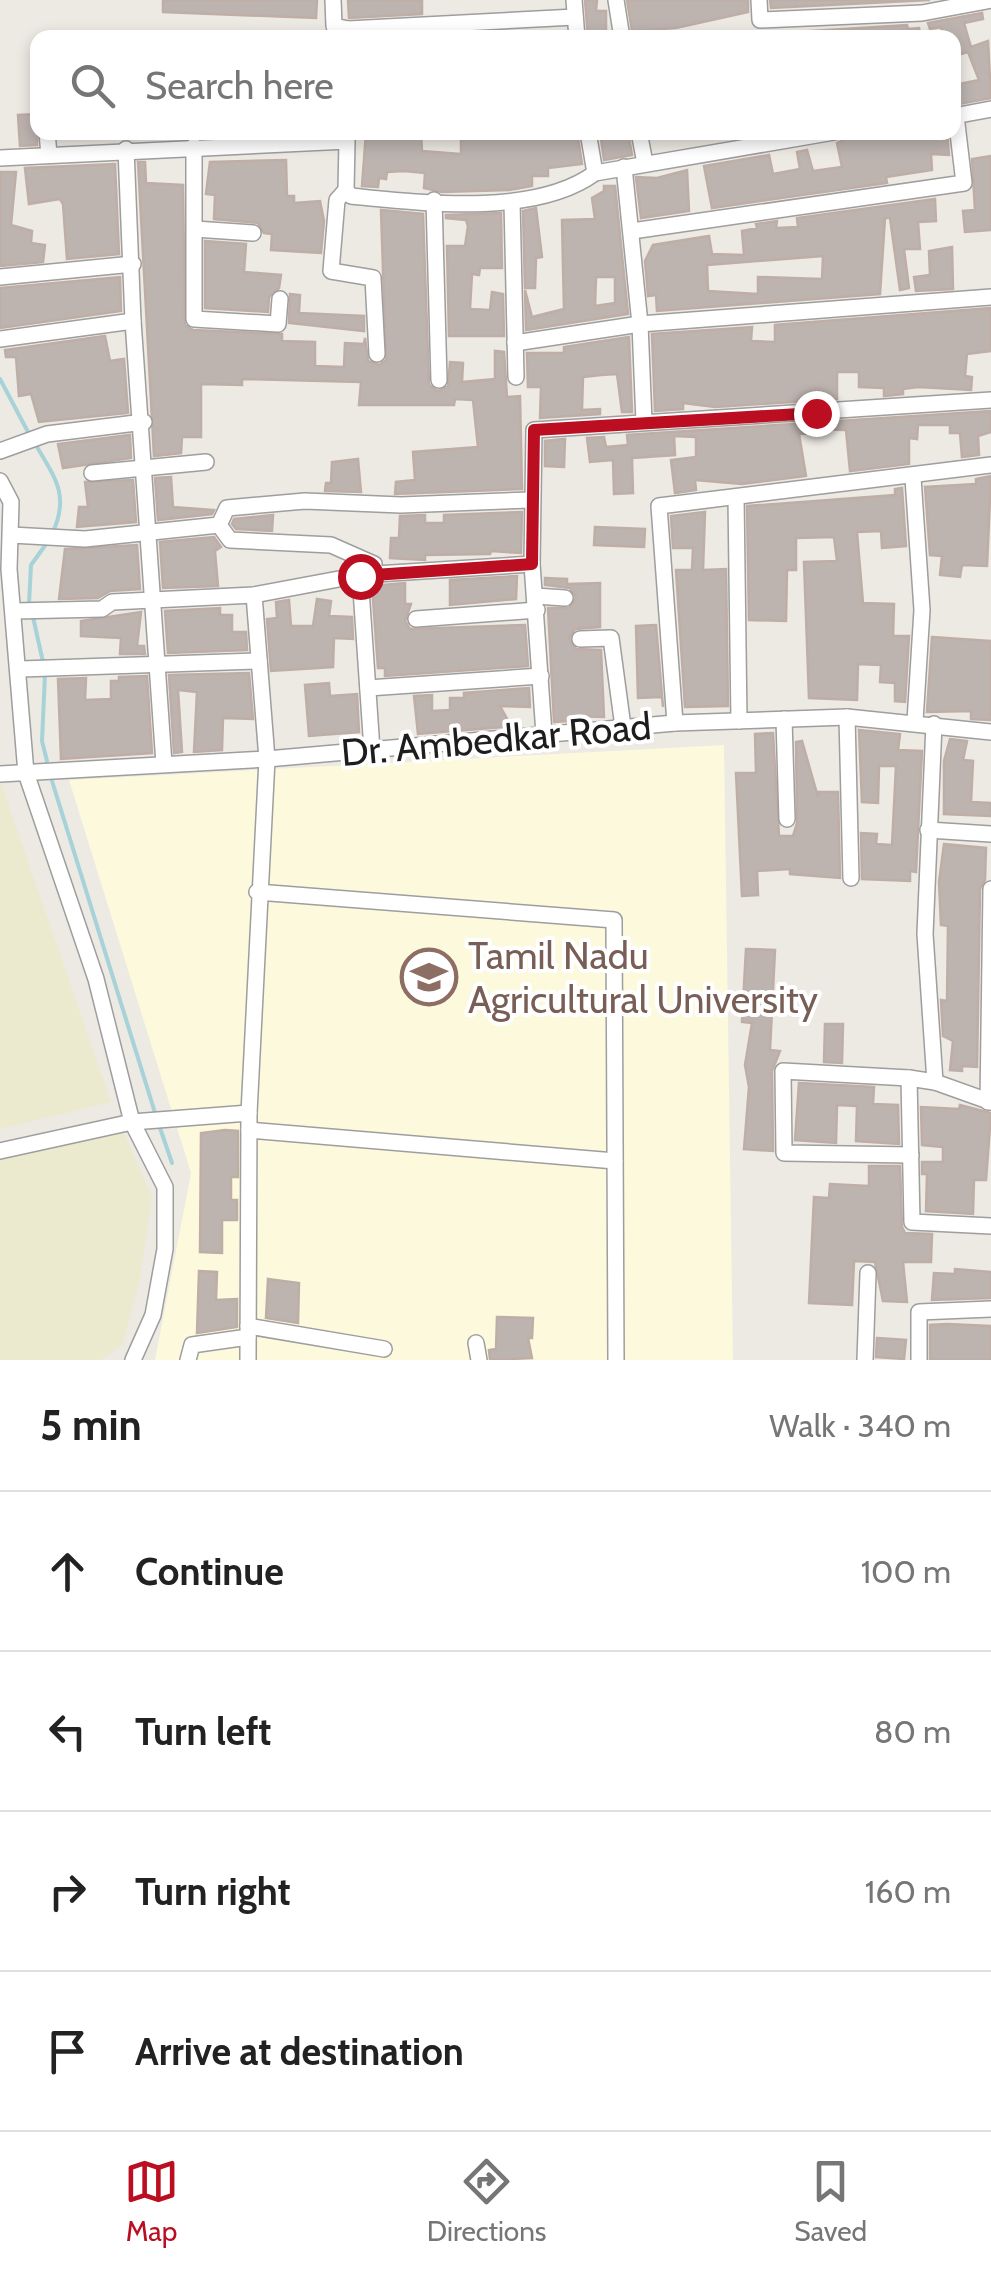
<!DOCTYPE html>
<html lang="en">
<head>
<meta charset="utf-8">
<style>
  body { margin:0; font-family:Cabin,sans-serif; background:#f2f2f2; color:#222 }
  .stop { position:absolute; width:30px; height:30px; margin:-22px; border:8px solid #bb0e21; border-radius:50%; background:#fff }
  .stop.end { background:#bb0e21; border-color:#fff; box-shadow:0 2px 10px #0008 }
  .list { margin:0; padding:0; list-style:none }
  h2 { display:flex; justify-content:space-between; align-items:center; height:130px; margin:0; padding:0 40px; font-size:42px }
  h2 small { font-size:32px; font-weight:400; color:#767676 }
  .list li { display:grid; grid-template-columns:65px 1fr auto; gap:30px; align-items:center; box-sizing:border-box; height:160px; padding:0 40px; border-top:2px solid #e0e0e0 }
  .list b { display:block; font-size:38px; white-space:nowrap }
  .list em { font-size:32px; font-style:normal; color:#767676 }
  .icon { flex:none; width:55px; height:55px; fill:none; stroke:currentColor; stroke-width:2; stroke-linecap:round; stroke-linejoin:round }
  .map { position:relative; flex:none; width:991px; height:1360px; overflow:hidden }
  .search { position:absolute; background:#fff; box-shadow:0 5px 15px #0003; left:30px; right:30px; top:30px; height:110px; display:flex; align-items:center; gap:25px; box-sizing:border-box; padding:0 35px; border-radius:20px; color:#767676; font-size:38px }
  .sheet { height:770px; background:#fff }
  nav { display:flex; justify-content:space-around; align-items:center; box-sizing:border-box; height:140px; border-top:2px solid #e0e0e0; background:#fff; font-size:28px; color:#767676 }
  nav a { display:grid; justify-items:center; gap:5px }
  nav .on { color:#bb0e21 }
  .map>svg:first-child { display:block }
  .education { fill:#fcf9dd }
  .farmland { fill:#ebeacf }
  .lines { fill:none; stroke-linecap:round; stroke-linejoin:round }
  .stream { stroke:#a6d2d8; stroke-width:4 }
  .building { fill:#bdb4b0; stroke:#beaea6; stroke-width:2.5; fill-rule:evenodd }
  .minor-casing { stroke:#9e9e9e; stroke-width:18 }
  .minor { stroke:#fff; stroke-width:15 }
  .route { stroke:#bb0e21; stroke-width:12 }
  .labels { text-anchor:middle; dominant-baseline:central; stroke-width:8; stroke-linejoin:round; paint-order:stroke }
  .street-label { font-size:38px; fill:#1d1d1d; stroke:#fff }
  .education-label { font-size:38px; fill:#785e54; stroke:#fff; text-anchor:start }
</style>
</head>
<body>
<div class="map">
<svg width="991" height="1360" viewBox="0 0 991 1360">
  <rect width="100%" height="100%" fill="#ede9e3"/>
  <path class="education" d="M724 745 733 1360H155L191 1173 69 780Z"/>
  <g class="farmland">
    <path d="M0 780 111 1102 0 1129Z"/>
    <path d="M124 1133 152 1197 140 1279 123 1344 101 1360H0V1159Z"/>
  </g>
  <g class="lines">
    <g class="stream">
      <path d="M0 379 28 432"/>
      <path d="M37 447C56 479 69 496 53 532"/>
      <path d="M29 604 31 565 49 540"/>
      <path d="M33 617 43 662"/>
      <path d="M45 674 42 741 47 761"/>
      <path d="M52 781 156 1116"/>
      <path d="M159 1125 172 1163"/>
    </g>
  </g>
  <g class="building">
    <path d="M163 0H317L316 18 163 12Z"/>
    <path d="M348 0H422V14L349 18Z"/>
    <path d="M585 0H597L596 11H606V38H588Z"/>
    <path d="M627 0H748V12L676 28 632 31Z"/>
    <path d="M770 0H930L771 8Z"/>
    <path d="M982 13 983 19 964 23 971 47 988 41 991 98 954 105V85L979 80 968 52 954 56V38H943L941 27 930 29 928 23Z"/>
    <path d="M907 25 908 29 919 28 921 38 763 34Z"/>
    <path d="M38 114 37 145 20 146 18 115Z"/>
    <path d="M404 132H421L422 151 461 154V136L577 132 582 164 548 168V176H532V186L509 190 442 192 424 188 425 173 404 171 387 172 386 179 379 178 378 187 362 186 366 133 404 137Z"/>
    <path d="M600 132H628L632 155 604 160Z"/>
    <path d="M861 132H947L949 155 931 154 932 170 886 177 887 183 712 208 704 166 769 155 773 174 800 169 797 152 807 150 813 171 842 167 837 143Z"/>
    <path d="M991 156V230L965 232 963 211 975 210 972 159Z"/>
    <path d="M286 160 287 196H294V203L320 201 324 221 321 253 271 250 272 234 264 233 258 223 214 219 215 195 206 194 210 162Z"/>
    <path d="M138 162H145L146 183 183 185 185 325 193 330 282 334V341L315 342V366L344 367 345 343 364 344 365 338 368 361 379 365 386 360 381 210 423 214 429 385 438 391 448 386 450 362 463 363 462 382 495 379V351L504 352 507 397 520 396 522 489 395 494 396 482 415 480 413 452 478 447 473 400 455 399 454 405H359L361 382 242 379V385L201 384V437H182L181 453 154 456Z"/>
    <path d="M115 164 119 254 67 259 63 204 60 199 29 204 25 168Z"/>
    <path d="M687 170 689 211 641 218 636 177 657 178Z"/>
    <path d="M0 172H16L11 225 32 231 31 243 45 245 43 262 0 266Z"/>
    <path d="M604 186H615L628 314 526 330 525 290 532 317 564 309 562 220 595 219 592 198 604 191ZM596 277H615V303L595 306Z"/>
    <path d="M935 199 936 221 918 222 920 249H904L909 288 900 290 890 218H885L880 294 657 311 656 295 648 296 645 261 653 245 709 236 712 254 744 255 742 231 757 228 756 224 777 221 776 228 798 227 797 218ZM823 256 822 279 758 277V294L708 291 707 265Z"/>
    <path d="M536 208 542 257 536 258 535 288H525L523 211Z"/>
    <path d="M501 213 502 268H480L479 275 472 274 470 309 490 310 492 292 503 294 504 336H449L447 246H465L468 226 466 220 446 218V215Z"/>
    <path d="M205 241 246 244 244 272 281 275 279 288 269 297 268 312 205 308Z"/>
    <path d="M952 247 953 289 916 291 914 277 930 275 929 251Z"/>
    <path d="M120 277 121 311 0 328V288Z"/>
    <path d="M290 294 300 295 299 313 364 316V331L289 323Z"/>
    <path d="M991 308V351L967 354 965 376 972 377 971 390 918 387 903 389V394L884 396V388L859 387V372H837V399L715 407 683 403V409L655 411 652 334 752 327 751 341 775 342V325Z"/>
    <path d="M105 336 110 361 124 359 128 413 39 422 31 394 19 396 16 357H6L5 350Z"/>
    <path d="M629 337 632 412H622L617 374 601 375 583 377 582 410 600 409V414L540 418 541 387H528L527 353H564V347Z"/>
    <path d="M991 411V432L978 436 979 455 962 457 960 433H950V425H918L917 439 909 438V464L850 471 846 430 813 429 814 433 799 434 806 476 742 484 695 480 696 490 675 493 671 460 696 457V437L674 436 675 455 632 458 633 493 614 494 613 460 590 462 587 438 604 437 606 447 628 445 627 435Z"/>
    <path d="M130 435 131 458 63 468 58 444Z"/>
    <path d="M565 439 564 467 545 466V441Z"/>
    <path d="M358 459 361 492 325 491 326 483H331L332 462Z"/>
    <path d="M991 476 987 566 962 565 960 577 940 575 942 556 930 555 925 487 976 484V479Z"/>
    <path d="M171 477 173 507 214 510 212 514 158 520 155 478Z"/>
    <path d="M133 480 136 522 77 527 79 507H88L85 482Z"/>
    <path d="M902 488 906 546 882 548 881 531 857 532 863 603 894 604 893 636H909L905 702 895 701V683L880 682 881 665 858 664 857 700 809 698 804 562 837 561 834 537 796 538V570H787L786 621 749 620 747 506 895 495V489Z"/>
    <path d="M522 512 521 553 491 551 490 554 425 555V560L390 558 391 538H399L400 516 425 515V523H444V515Z"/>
    <path d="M705 512 703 570 726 569 728 706 685 707 676 570H692L693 548H673L671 516Z"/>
    <path d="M273 515 272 531 236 529 232 524 234 519Z"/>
    <path d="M595 527 645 529 644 547 594 545Z"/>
    <path d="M214 537 221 547 215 551 218 586 163 588 160 542Z"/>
    <path d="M137 545 140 589 110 591 98 598 59 599 65 549Z"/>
    <path d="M517 576 516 599 450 605V580Z"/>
    <path d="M545 578 567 579V584L600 583V627L575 629 569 638 576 649 601 650 604 717 569 716V721L554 722 548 608H569L576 598 570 588 545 585Z"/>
    <path d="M405 583V604H411L405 621 410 629 525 625 528 666 385 676V668H378L372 586Z"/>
    <path d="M317 599 331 601 329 616 352 617 353 639 334 638 333 667 271 671 267 619 277 618 276 602 289 600 291 626H313Z"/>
    <path d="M220 608V615H232V632H246L247 650 168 653 165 611Z"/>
    <path d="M141 612 137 646H144L145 654H120L121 638 81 636V621Z"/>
    <path d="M656 625 663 707 662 697 638 698 636 626Z"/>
    <path d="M932 637 991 641V720L971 719V711L927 712Z"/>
    <path d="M249 673 253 719 223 718 222 750 194 752 197 692 178 690 182 752 174 753 169 675Z"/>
    <path d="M147 676 152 753 61 759 58 679 86 678 85 700 111 699V681H119V677Z"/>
    <path d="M329 683 330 696 357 694 359 732 309 736 305 685Z"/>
    <path d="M529 688 530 707 500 706 510 724 504 727 418 734 414 696 432 695V711L450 710V698H464V693Z"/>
    <path d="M859 730 900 734 898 750 922 751 916 872 910 871V881L862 879 861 833 877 834 876 844 892 845 896 766H879L878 803 862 802Z"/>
    <path d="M773 733 779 836H793L797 823 796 742 802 741 818 797V792H838L840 878 790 874V869L757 871 758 895 742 896 736 773H756L755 734Z"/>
    <path d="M950 739 967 741 963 760 973 761 971 802 991 803V816L944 814V761Z"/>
    <path d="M944 844 986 848 985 880 980 889 977 1067 962 1066V1071L950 1070 953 1041 943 1036 941 1000 947 1001 948 926 941 925 939 882Z"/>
    <path d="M746 949 775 950 770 1050 780 1051 772 1071 773 1151 744 1149 749 1087 745 1065 752 1023 742 1022Z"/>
    <path d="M825 1024H843L842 1063 824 1062Z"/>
    <path d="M799 1083 874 1087 873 1104 898 1105 899 1144 856 1141 857 1106 837 1105 836 1143 795 1140Z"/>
    <path d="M960 1105 991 1113 986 1180H974L973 1214 926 1211 927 1174H922V1162H943V1147L922 1145 921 1107 959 1109Z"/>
    <path d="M225 1130 238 1131V1177H231V1200H237V1220H222V1253L200 1252 201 1133Z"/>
    <path d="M869 1166H900L902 1227 905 1233 932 1234 931 1262H903L907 1302 883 1301 875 1262 854 1261 852 1305 809 1303 814 1197 829 1198 830 1184 869 1186Z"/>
    <path d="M955 1269 991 1272V1298L932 1300 934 1273 955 1274Z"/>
    <path d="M199 1271 217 1272 216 1300 237 1299V1327L197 1333Z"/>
    <path d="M268 1279 299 1283 298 1323 266 1318Z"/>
    <path d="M497 1317 533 1318 532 1338H528L532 1358 490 1360 489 1350 496 1349Z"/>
    <path d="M947 1324 991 1326V1360H930V1325Z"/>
    <path d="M877 1338 906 1340 904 1359 876 1357Z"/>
  </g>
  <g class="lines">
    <g class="minor-casing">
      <g id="minor">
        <path d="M333 0 334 26 348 29"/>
        <path d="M574 0 577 38"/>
        <path d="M616 0 622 38"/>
        <path d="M759 0 760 20 922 13 991 0"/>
        <path d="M348 38V29L575 17"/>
        <path d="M954 116 991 109"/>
        <path d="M47 132 49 155"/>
        <path d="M588 132 595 173"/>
        <path d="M639 132 645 163"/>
        <path d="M194 146V319L278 324 280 299"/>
        <path d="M0 158 347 141 346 190 351 196C422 203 535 217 595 173L834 132"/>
        <path d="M624 167 640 324 644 422"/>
        <path d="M346 190 337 200 331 271 373 278 377 354"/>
        <path d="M434 200 439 380"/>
        <path d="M512 202 516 377"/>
        <path d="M195 229 253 233"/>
        <path d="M632 231 964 183 956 116"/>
        <path d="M0 277 133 264"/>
        <path d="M133 321 164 764"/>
        <path d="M0 339 133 321 126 149"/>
        <path d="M515 343 640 324 991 297"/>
        <path d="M0 451 47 434 144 422"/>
        <path d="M92 473 206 462"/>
        <path d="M913 478 922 610 915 721"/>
        <path d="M0 481 11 502 9 569 26 773 96 979 132 1122 165 1187V1249L153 1315 133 1360"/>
        <path d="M736 497 739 721"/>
        <path d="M219 525 230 540 331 545 374 564 373 574"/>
        <path d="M11 535 85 539 219 525 227 508 305 501 401 505 530 500"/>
        <path d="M535 596 565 598"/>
        <path d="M14 611 102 609 112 602 254 595 360 575"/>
        <path d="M416 619 537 610"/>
        <path d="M580 639 611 638 623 727"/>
        <path d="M21 669 259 661"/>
        <path d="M368 688 541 676"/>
        <path d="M847 717 851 878"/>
        <path d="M784 719 787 819"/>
        <path d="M675 723 659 506 991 465"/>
        <path d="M934 724 925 934 935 1082 991 1102"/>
        <path d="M544 734 532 564 534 430 991 400"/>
        <path d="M372 750 360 575 532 564"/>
        <path d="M0 774 267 759 675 723 847 717 991 732"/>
        <path d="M928 830 991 834"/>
        <path d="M257 892 614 920 616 1360"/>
        <path d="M909 1078 783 1071 784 1153 911 1155"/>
        <path d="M935 1082 909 1078 912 1222 991 1226"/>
        <path d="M988 1102 991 889"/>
        <path d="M249 1113 267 759 254 595"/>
        <path d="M249 1130 615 1161"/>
        <path d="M0 1151 132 1122 249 1113 248 1360"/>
        <path d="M248 1326 384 1349"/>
        <path d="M476 1343 479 1360"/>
        <path d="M188 1360 192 1345 248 1337"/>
        <path d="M865 1360 868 1273"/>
        <path d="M919 1360V1312L991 1309"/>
      </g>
    </g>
    <use href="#minor" class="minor"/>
  </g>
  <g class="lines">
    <path class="route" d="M360 576 532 564 534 430 816 413"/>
  </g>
  <defs>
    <g id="university-ring" transform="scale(2.875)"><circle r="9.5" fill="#fff" stroke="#8d6e63" stroke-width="1.5"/><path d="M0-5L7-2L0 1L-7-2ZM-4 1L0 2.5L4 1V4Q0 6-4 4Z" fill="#8d6e63"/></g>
  </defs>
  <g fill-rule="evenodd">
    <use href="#university-ring" x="429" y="977"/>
  </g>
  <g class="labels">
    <g class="street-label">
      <text transform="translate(496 739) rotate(-5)">Dr. Ambedkar Road</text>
    </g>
    <g class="education-label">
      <text x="468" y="955">Tamil Nadu<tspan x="468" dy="44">Agricultural University</tspan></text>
    </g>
  </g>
</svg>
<div class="stop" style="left:360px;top:576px"></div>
<div class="stop end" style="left:816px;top:413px"></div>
<div class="search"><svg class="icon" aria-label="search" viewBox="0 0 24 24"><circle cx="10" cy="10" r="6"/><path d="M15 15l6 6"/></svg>Search here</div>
</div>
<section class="sheet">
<h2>5 min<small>Walk · 340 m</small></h2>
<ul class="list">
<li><svg class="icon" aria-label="ahead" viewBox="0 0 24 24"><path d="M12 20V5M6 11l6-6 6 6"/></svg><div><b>Continue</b></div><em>100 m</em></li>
<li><svg class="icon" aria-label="left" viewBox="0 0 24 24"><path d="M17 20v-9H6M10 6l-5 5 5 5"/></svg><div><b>Turn left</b></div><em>80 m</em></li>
<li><svg class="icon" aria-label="right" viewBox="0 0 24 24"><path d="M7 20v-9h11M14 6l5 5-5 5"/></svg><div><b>Turn right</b></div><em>160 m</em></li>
<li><svg class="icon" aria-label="arrive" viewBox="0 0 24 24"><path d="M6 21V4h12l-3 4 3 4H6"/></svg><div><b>Arrive at destination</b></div></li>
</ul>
</section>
<nav>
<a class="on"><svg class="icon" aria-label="map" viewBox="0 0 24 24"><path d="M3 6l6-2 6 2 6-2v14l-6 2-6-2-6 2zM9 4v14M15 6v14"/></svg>Map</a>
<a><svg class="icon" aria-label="directions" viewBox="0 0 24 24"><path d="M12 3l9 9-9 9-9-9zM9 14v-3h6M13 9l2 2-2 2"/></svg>Directions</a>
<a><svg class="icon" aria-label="saved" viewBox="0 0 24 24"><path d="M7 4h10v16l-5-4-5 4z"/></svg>Saved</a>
</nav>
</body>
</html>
